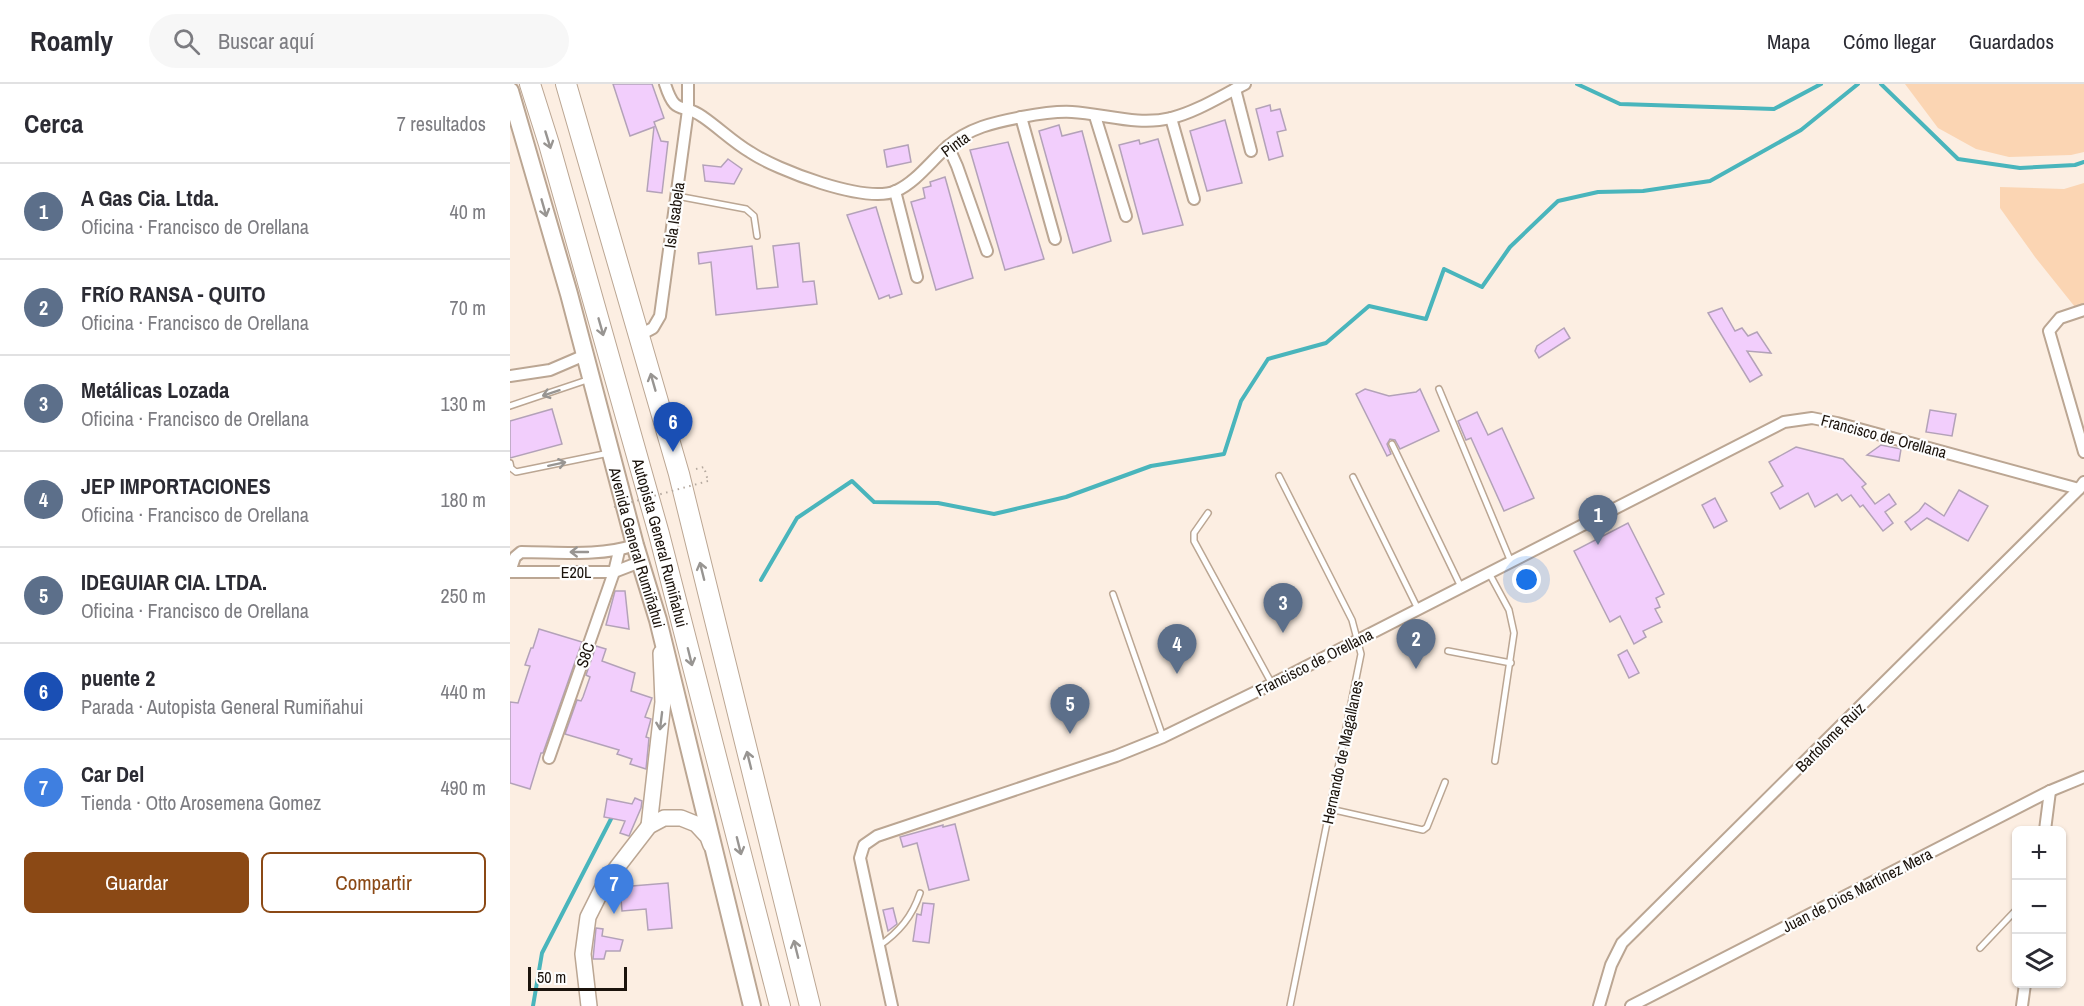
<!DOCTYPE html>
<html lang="es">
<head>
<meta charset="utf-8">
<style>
  body { margin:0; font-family:"Archivo Narrow",sans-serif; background:#f7f7f7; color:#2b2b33 }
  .controls { position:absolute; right:18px; bottom:18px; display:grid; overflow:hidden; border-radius:9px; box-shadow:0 2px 4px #0004 }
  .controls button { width:54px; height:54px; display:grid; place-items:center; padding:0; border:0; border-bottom:2px solid #e1e1e2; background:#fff; color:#2b2b33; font:30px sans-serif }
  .scale { position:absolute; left:18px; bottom:15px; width:99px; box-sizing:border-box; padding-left:6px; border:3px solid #1b130c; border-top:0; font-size:16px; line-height:21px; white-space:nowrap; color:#1b130c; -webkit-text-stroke:4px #fefefe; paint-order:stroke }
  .you { position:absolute; left:1017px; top:496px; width:21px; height:21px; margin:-15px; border:4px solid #fff; border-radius:50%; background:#1a73e8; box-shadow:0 0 0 9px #1a73e833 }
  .badge { display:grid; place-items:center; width:39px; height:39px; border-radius:50%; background:#8b4915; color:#fff; font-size:20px; font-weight:700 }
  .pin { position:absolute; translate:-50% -50px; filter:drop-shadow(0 2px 3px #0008) }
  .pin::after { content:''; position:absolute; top:32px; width:21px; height:18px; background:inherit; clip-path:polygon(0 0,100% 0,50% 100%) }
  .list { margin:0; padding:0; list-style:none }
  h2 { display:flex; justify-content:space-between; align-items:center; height:78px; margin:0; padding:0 24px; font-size:26px }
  h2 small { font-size:20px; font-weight:400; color:#7c7c81 }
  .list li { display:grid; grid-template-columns:39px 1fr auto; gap:18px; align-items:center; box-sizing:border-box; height:96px; padding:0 24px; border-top:2px solid #e1e1e2 }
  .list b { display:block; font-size:22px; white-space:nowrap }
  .list p { margin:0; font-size:20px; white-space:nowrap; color:#7c7c81 }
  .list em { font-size:20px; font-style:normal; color:#7c7c81 }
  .actions { display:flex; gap:12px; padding:18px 24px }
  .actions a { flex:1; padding:14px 0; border:2px solid #8b4915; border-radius:9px; text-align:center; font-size:21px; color:#8b4915 }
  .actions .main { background:#8b4915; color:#fff }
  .icon { flex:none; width:33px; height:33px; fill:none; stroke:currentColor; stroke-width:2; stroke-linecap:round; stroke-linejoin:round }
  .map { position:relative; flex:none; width:1574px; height:922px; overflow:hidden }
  header { display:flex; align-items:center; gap:36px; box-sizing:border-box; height:84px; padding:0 30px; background:#fff; border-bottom:2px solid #e1e1e2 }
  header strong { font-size:28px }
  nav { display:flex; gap:33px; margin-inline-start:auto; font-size:21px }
  .search { width:420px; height:54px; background:#f7f7f7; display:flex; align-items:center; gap:15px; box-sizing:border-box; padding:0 21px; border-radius:33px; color:#7c7c81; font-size:22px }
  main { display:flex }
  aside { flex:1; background:#fff }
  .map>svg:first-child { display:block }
  .green { fill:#fbd5b3 }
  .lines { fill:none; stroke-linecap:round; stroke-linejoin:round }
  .stream { stroke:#49b5bc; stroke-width:4 }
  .building { fill:#f2cefc; stroke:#b3a2b8; stroke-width:1.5 }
  .lane-casing { stroke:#bba693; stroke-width:8 }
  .street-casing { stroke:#bba693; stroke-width:14 }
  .secondary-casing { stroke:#bba693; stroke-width:18 }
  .primary-casing { stroke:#bba693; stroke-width:20 }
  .highway-casing { stroke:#bba693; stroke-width:22 }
  .path { stroke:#b5a99f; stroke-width:2; stroke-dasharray:1.5 4.5; stroke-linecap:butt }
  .lane { stroke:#fff; stroke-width:5 }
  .street { stroke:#fff; stroke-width:10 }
  .secondary { stroke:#fff; stroke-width:15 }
  .primary { stroke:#fff; stroke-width:16 }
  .highway { stroke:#fff; stroke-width:20 }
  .path-bridge { stroke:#b5a99f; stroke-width:2; stroke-dasharray:1.5 4.5; stroke-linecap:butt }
  .oneway { stroke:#989592 }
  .labels { text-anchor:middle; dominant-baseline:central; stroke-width:4.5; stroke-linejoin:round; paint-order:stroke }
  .street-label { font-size:16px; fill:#1b130c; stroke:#fefefe }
</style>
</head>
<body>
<header>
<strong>Roamly</strong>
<div class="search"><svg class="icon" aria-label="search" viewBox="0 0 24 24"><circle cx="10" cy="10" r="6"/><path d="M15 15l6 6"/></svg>Buscar aquí</div>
<nav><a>Mapa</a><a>Cómo llegar</a><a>Guardados</a></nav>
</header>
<main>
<aside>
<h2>Cerca<small>7 resultados</small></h2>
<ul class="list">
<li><span class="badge" style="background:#5c6f8a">1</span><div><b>A Gas Cia. Ltda.</b><p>Oficina · Francisco de Orellana</p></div><em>40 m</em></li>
<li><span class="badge" style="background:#5c6f8a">2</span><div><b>FRíO RANSA - QUITO</b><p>Oficina · Francisco de Orellana</p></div><em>70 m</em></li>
<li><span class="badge" style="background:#5c6f8a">3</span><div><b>Metálicas Lozada</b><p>Oficina · Francisco de Orellana</p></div><em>130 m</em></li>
<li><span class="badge" style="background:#5c6f8a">4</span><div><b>JEP IMPORTACIONES</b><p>Oficina · Francisco de Orellana</p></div><em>180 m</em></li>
<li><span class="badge" style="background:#5c6f8a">5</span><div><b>IDEGUIAR CIA. LTDA.</b><p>Oficina · Francisco de Orellana</p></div><em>250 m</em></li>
<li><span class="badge" style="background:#1a4fb4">6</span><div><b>puente 2</b><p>Parada · Autopista General Rumiñahui</p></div><em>440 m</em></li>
<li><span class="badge" style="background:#3f7fe0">7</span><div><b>Car Del</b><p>Tienda · Otto Arosemena Gomez</p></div><em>490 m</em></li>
</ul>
<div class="actions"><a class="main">Guardar</a><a>Compartir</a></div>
</aside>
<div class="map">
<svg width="1574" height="922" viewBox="0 0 1574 922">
  <rect width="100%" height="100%" fill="#fceee2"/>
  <g class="green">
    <path d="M1395 0H1574V68L1561 71 1499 73 1466 65 1428 44Z"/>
    <path d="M1574 99V219L1565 223 1525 173 1490 124V103L1554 105Z"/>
  </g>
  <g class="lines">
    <g class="stream">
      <path d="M1067 0 1110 20 1264 25 1311 0"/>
      <path d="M1371 0 1448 75 1510 84 1565 81 1574 78"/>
      <path d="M251 496 287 434 342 397 364 418 428 419 484 430 556 413 641 382 714 370 731 317 758 275 816 259 859 222 916 235 934 185 972 203 1000 163 1048 117 1088 108 1133 107 1200 97 1291 46 1348 0"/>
      <path d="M23 922 32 869 103 731"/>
    </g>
  </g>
  <g class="building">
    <path d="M103 0H142L154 34 144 38 151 57 158 58 152 109 137 107 144 43 120 52Z"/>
    <path d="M760 21 761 27 770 25 776 46 767 48 773 72 759 76 746 25Z"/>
    <path d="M715 36 732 99 697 107 680 47Z"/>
    <path d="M549 41 552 52 572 47 601 157 563 169 529 47Z"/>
    <path d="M648 55 673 141 633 150 609 61 629 56 630 60Z"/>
    <path d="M498 58 534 175 495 186 460 66Z"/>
    <path d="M398 61 401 78 377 83 374 66Z"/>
    <path d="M218 75 232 85 224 100 195 97 193 81 211 83Z"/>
    <path d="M435 93 463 194 426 206 401 118 415 114 413 104 421 102 420 98Z"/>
    <path d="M366 123 392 210 380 214 379 211 369 215 337 131Z"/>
    <path d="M289 159 293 198 304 197 307 220 206 231 201 178 189 180 188 169 242 162 247 205 268 203 263 162Z"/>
    <path d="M1212 224 1225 247 1232 244 1238 252 1247 248 1261 269 1237 267 1252 291 1240 298 1198 229Z"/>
    <path d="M1054 244 1060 254 1029 274 1025 267 1027 262Z"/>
    <path d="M855 305 879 312 906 308 910 305 929 347 890 365 885 356 880 355 877 360 881 370 877 372 846 310Z"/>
    <path d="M42 325 52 360 0 374V337Z"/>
    <path d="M1420 326 1446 330 1442 352 1416 348Z"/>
    <path d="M967 328 978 351 992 344 1024 414 994 427 961 354 956 356 948 337Z"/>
    <path d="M1371 361 1391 365 1389 377 1357 371Z"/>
    <path d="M1286 363 1333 375 1356 400 1352 403 1365 420 1379 410 1386 420 1375 428 1383 439 1373 447 1353 421 1350 423 1341 411 1332 417 1327 410 1305 423 1298 409 1270 425 1261 409 1273 402 1259 378Z"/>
    <path d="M1449 406 1478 422 1458 457 1417 434 1401 446 1395 438 1409 427 1415 419 1434 432Z"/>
    <path d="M1205 414 1217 437 1204 444 1192 421Z"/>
    <path d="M1118 439 1154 510 1146 514 1150 523 1145 525 1152 538 1133 547 1136 553 1124 560 1110 532 1100 538 1064 467Z"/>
    <path d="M105 507H115L119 545 96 541Z"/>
    <path d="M29 545 72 558 33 669H31L20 705 0 699V618L8 619 20 582 15 581 21 564H23Z"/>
    <path d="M86 562 96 565 92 577 125 589 121 607 142 614 135 633 141 635 136 653 139 654 136 685 120 680 122 675 107 670 109 666 55 650 67 616 71 617 73 613 80 593 76 591Z"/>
    <path d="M1117 566 1129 589 1119 594 1108 571Z"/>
    <path d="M125 714 132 717 131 724 119 752 110 749 115 737 94 733 97 715 122 720Z"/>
    <path d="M445 740 459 796 419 806 407 759 393 763 390 753 433 741V743Z"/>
    <path d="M158 799 162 844 138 846 136 825 112 827 110 803Z"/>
    <path d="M413 819 424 820 419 859 403 857 407 830 411 831Z"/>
    <path d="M383 824 387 840 378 847 373 826Z"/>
    <path d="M86 844 93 845 92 852 113 856 110 867H96L94 875H83Z"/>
  </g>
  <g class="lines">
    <g class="lane-casing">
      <g id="lane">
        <path d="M167 112 236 125 244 132 247 152"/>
        <path d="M929 305 1001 478"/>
        <path d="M0 322 80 295"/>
        <path d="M882 360 951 503"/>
        <path d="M0 379 1 384 6 388 99 369"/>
        <path d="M769 392 842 536 851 570 780 922"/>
        <path d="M843 393 908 525"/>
        <path d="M698 429 684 449V457L762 600"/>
        <path d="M979 489 999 526 1004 549 985 677"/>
        <path d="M603 510 653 653"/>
        <path d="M938 567 1001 579"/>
        <path d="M820 725 913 746 917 743 935 698"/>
        <path d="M369 862C389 848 402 833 410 809"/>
        <path d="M1470 864 1506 826"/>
      </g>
    </g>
    <g class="street-casing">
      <g id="street">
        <path d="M155 0C166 34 171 17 193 33 209 44 223 58 240 68 267 86 355 120 386 107 406 98 421 77 437 63 458 44 485 38 512 33 528 30 545 27 562 28 595 30 627 42 661 34 686 28 711 12 735 0"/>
        <path d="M725 5 741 67"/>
        <path d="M585 32 616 132"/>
        <path d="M511 33 545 155"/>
        <path d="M661 34 684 115"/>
        <path d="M438 62 447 82 477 167"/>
        <path d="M385 107 407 193"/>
        <path d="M1574 226 1550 234 1539 247 1574 368"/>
        <path d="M130 251 143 244 150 232 178 26V0"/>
        <path d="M0 292 40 286 75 271"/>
        <path d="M0 488 5 473 11 468C49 468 89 473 125 461"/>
        <path d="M0 488H104L130 478"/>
        <path d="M39 674 104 488 109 467"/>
        <path d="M1535 746 1540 707"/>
        <path d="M382 922 350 774 354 761 367 752 606 672 653 653 762 600 1274 338 1302 334 1327 339 1569 405"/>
        <path d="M1089 922 1101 881 1112 859 1569 405 1574 398"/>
        <path d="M1121 922 1540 707 1574 693"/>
        <path d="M1512 922 1515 900"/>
      </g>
    </g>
    <g class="secondary-casing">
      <g id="secondary">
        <path d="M139 742 153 618 151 569"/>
        <path d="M79 922 73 870 78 833 95 799 139 742 154 734H171L186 740 198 753 201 761"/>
      </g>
    </g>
    <g class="primary-casing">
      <g id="primary">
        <path id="s1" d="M0 7 59 210 125 461 148 536 242 922"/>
      </g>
    </g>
    <g class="highway-casing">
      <g id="highway">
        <path id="s2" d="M20 0 39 60 149 450 270 922"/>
        <path d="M56 0 169 390 300 922"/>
      </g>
    </g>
    <path class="path" d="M186 385 194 383 198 397"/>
    <use href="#lane" class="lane"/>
    <use href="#street" class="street"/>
    <use href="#secondary" class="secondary"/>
    <use href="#primary" class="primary"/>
    <use href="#highway" class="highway"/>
    <path class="path-bridge" d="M104 423 198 397"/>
  </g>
  <defs><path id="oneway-shaft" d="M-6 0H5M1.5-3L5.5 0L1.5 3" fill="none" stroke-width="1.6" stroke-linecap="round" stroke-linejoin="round" transform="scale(1.5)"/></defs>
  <g class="oneway">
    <use href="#oneway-shaft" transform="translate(38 56) rotate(73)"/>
    <use href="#oneway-shaft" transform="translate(34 124) rotate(74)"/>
    <use href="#oneway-shaft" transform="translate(91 243) rotate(74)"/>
    <use href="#oneway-shaft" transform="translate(143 298) rotate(-106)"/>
    <use href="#oneway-shaft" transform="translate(41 309) rotate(162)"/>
    <use href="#oneway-shaft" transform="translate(47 380) rotate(-12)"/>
    <use href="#oneway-shaft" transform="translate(69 468) rotate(-180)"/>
    <use href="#oneway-shaft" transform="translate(192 487) rotate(-104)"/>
    <use href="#oneway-shaft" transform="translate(180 573) rotate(76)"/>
    <use href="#oneway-shaft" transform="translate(151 637) rotate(97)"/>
    <use href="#oneway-shaft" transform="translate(239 676) rotate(-104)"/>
    <use href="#oneway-shaft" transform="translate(229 762) rotate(76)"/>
    <use href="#oneway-shaft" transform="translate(286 865) rotate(-104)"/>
  </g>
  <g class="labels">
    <g class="street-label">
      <text transform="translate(445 60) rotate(-36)">Pinta</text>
      <text transform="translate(164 131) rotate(-82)">Isla Isabela</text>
      <text transform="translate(1374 352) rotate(15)">Francisco de Orellana</text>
      <text stroke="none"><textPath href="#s2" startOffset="477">Autopista General Rumiñahui</textPath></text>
      <text stroke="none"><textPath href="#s1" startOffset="474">Avenida General Rumiñahui</textPath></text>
      <text x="66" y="488">E20L</text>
      <text transform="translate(75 571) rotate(-71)">S8C</text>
      <text transform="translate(804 578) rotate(-27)">Francisco de Orellana</text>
      <text transform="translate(1320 653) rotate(-45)">Bartolome Ruiz</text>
      <text transform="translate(832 668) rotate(-78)">Hernando de Magallanes</text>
      <text transform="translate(1347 806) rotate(-27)">Juan de Dios Martínez Mera</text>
    </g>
  </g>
</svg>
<div class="controls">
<button>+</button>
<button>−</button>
<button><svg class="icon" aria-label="layers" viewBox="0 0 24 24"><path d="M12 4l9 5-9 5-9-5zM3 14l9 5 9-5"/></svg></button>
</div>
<div class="scale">50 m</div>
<div class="you"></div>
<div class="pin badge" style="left:1088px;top:461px;background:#5c6f8a">1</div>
<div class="pin badge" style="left:906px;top:585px;background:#5c6f8a">2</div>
<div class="pin badge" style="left:773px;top:549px;background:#5c6f8a">3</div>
<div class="pin badge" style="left:667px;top:590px;background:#5c6f8a">4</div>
<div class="pin badge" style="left:560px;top:650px;background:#5c6f8a">5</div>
<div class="pin badge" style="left:163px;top:368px;background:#1a4fb4">6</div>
<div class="pin badge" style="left:104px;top:830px;background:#3f7fe0">7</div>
</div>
</main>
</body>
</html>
